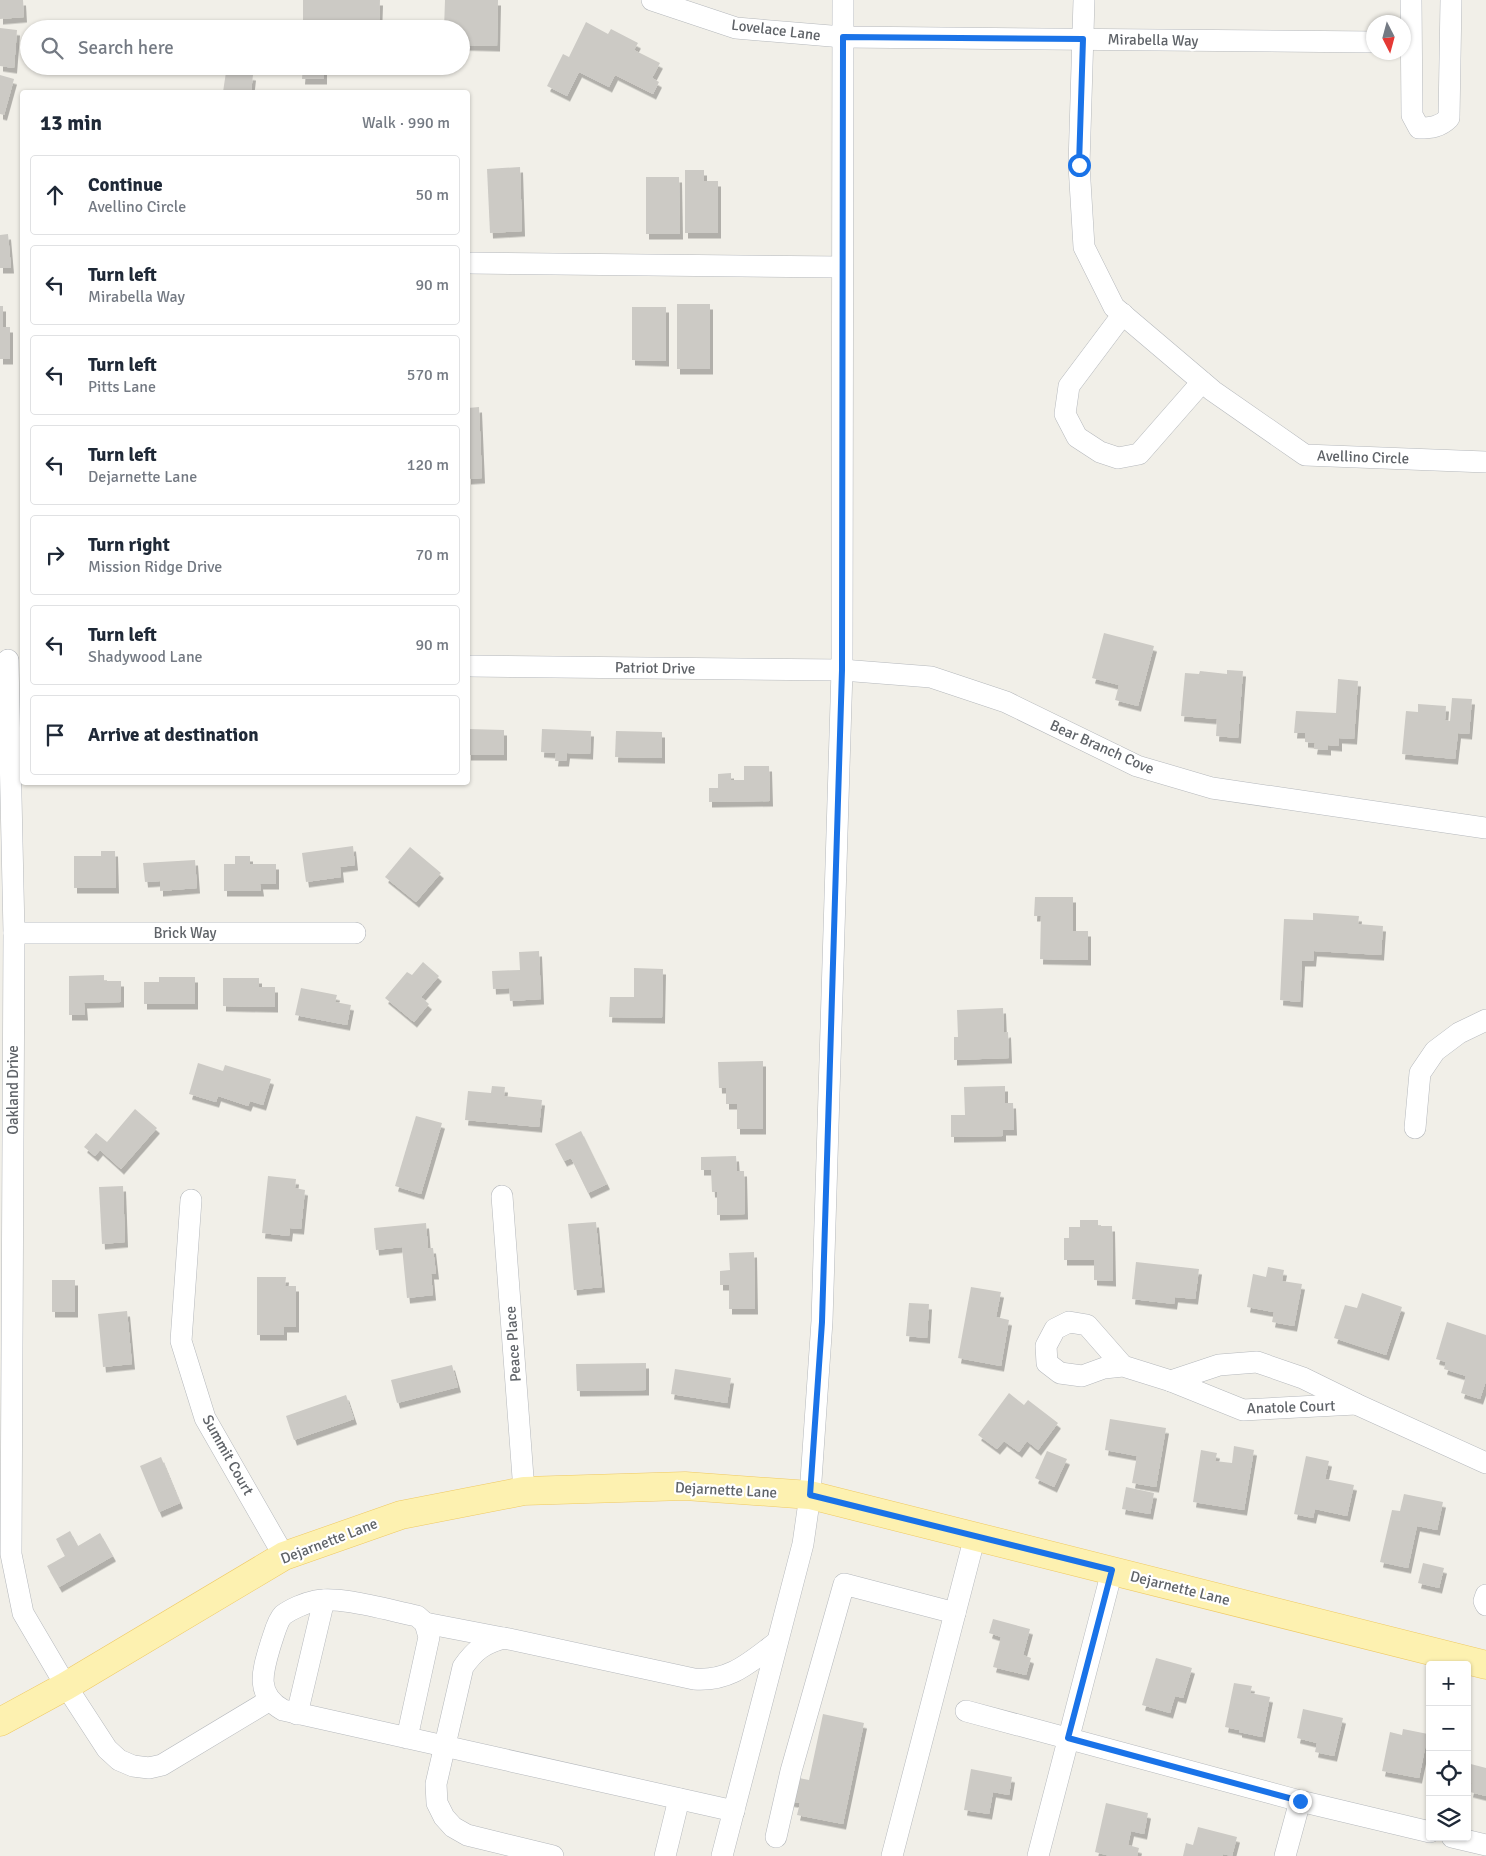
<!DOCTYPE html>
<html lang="en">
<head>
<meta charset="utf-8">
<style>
  body { margin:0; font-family:Signika,sans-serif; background:#f2f2f3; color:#1f2937 }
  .controls { position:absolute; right:15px; bottom:15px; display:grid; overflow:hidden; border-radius:5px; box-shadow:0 1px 4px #0004 }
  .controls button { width:45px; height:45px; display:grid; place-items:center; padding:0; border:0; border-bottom:1px solid #e0e1e3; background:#fff; color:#1f2937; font:25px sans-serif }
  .compass { position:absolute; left:1366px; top:15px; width:45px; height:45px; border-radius:50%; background:#fff; box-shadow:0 1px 4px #0004; rotate:174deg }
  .stop { position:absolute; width:15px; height:15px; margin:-11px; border:4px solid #1a73e8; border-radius:50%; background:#fff }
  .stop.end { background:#1a73e8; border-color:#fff; box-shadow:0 1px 5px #0008 }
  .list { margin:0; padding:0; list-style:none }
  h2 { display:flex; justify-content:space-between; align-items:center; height:65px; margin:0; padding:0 20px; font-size:21px }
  h2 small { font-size:16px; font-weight:400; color:#747a83 }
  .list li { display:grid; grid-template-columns:32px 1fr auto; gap:15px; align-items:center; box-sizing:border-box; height:80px; margin:0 10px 10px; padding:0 10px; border:1px solid #e0e1e3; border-radius:5px }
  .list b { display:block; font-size:19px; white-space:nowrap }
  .list p { margin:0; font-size:16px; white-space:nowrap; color:#747a83 }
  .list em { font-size:16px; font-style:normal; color:#747a83 }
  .icon { flex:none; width:28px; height:28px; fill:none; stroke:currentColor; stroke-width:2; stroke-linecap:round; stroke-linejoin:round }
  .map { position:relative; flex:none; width:1486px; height:1856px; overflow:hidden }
  .search { position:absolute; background:#fff; box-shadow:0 1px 4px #0004; left:20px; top:20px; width:450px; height:55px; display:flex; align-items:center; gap:12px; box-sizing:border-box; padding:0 18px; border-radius:28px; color:#747a83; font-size:19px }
  .panel { position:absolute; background:#fff; box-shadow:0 1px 4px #0004; left:20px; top:90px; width:450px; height:695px; border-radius:5px }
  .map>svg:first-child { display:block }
  .building { fill:#cccac5; filter:url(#shadow) }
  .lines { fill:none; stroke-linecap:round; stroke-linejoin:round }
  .minor-casing { stroke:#b5b8bc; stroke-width:22 }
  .major-casing { stroke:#efc962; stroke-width:29 }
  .minor { stroke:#fff; stroke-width:21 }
  .major { stroke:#fdf1b0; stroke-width:28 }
  .route { stroke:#1a73e8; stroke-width:6 }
  .labels { text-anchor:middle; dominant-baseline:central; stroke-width:4.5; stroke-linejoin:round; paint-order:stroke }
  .street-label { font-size:15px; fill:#5f6368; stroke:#fff }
</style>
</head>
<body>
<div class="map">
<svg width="1486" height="1856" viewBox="0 0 1486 1856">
  <defs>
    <filter id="shadow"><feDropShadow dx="3" dy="5.5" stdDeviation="0" flood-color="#0004"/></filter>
  </defs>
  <rect width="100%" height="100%" fill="#f1efe8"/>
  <g class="building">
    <path d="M0 0H23L24 17 0 19Z"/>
    <path d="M303 0H380L379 29H303Z"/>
    <path d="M445 0H498L497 46 461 45V29H444Z"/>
    <path d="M586 22 608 34 611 29 638 43 634 50 660 63 652 78 659 82 653 94 615 75 609 87 579 72 567 96 547 86 563 54 569 57Z"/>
    <path d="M0 28 17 30 14 68 0 66Z"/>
    <path d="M303 66H324V79H302Z"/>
    <path d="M226 72 253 75 251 92H223Z"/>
    <path d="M0 75 14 79 4 115 0 114Z"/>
    <path d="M520 167 522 231 490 233 487 169Z"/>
    <path d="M685 170H704V181H718V233H685Z"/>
    <path d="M646 177H679L680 234H646Z"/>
    <path d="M8 234 11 268H0V235Z"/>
    <rect x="677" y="304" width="33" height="65"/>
    <path d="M0 306H3V327H10V359H0Z"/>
    <path d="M632 307H666V361L632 360Z"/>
    <path d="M479 407 482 478 468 479V408Z"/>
    <path d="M1104 633 1154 646 1138 706 1115 700 1119 685 1092 678Z"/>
    <path d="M1227 670 1243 671 1238 738 1216 736 1217 719 1181 716 1185 673 1199 674 1200 671 1227 674Z"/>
    <path d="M1338 679 1358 681 1354 739 1339 738V746L1328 745V750L1314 749 1315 743 1305 742V733H1294L1296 711 1336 713Z"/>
    <path d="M1452 698 1472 699 1469 734 1458 733 1455 759 1402 754 1406 711 1418 712V704L1446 706 1445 720 1450 721Z"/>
    <path d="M468 729 504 730V755H468Z"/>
    <path d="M542 729 591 731 590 754 567 753 566 761H555L556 753 541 752Z"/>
    <path d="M616 731 662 732V758L615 757Z"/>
    <path d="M744 766H769L770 801 709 802V788H718V774L731 773V780H744Z"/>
    <path d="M353 846 355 865 340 867 341 877 306 882 302 853Z"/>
    <path d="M410 847 441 873 416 902 385 877Z"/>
    <path d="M101 851H115L116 888H74V856H101Z"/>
    <path d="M235 856H250V864H276V884H260L261 891H224V864H235Z"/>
    <path d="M195 860 197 888 160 891V881L145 882 143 863Z"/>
    <path d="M1035 897H1073V931H1088V960L1040 959 1041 916H1034Z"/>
    <path d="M1313 913 1359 916 1358 924 1383 926 1381 955 1314 951 1313 961H1302L1300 1002 1280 1000 1284 919 1313 920Z"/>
    <path d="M539 951 541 999 510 1001 509 988 493 989 492 971 520 970 519 952Z"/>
    <path d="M423 962 439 976 421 997 429 1004 414 1022 385 998 407 972 412 975Z"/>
    <path d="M634 968 663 969 662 1018 609 1017 610 997H634Z"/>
    <path d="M104 975V981H121V1002L84 1003 85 1015H69V976Z"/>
    <path d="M159 977H195V1004H144V982H159Z"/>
    <path d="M223 978H259V987H275V1007L223 1006Z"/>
    <path d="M301 988 337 995 335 1002 351 1005 347 1025 295 1015Z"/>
    <path d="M1003 1008 1004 1033 1008 1032 1009 1058 954 1060V1037H958L957 1010Z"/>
    <path d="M763 1061V1129H737V1104H726V1088H719L718 1062Z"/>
    <path d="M198 1063 223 1071 225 1065 271 1079 263 1105 250 1101 248 1106 218 1096 216 1102 189 1094Z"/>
    <path d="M492 1086 505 1087 504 1096 542 1100 539 1127 465 1120 468 1091 491 1093Z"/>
    <path d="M1005 1086V1103H1013L1014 1130H1003V1136L951 1137V1115H965L964 1087Z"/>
    <path d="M135 1109 157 1128 121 1169 100 1150 95 1156 84 1147 96 1133 107 1142Z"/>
    <path d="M416 1116 442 1123 421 1194 395 1186Z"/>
    <path d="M581 1131 607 1184 588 1193 571 1158 564 1161 555 1144Z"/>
    <path d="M736 1156 737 1171H744L745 1214 717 1215V1192H712L711 1170H701V1157Z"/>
    <path d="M268 1176 296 1179 295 1188 305 1190 301 1229 290 1228 289 1236 262 1233Z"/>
    <path d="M123 1186 125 1242 102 1244 99 1187Z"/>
    <path d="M1080 1220H1098V1226H1112L1113 1281 1094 1280V1260H1064V1238H1069V1227H1080Z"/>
    <path d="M596 1222 602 1287 574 1290 568 1224Z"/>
    <path d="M426 1223 428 1248H433L436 1274H431L433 1295 407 1298 402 1247 376 1250 374 1228Z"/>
    <path d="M754 1252 755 1309H729V1285H720V1271L730 1270 729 1253Z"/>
    <path d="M1136 1262 1199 1269 1195 1299 1175 1297 1174 1304 1132 1299Z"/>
    <path d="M1268 1267 1284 1270 1282 1281 1302 1284 1294 1326 1272 1322 1274 1312 1247 1307 1253 1274 1266 1277Z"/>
    <path d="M257 1277H286L285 1286H296V1327H284V1335H257Z"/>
    <rect x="52" y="1280" width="23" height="32"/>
    <path d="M971 1287 1001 1292 996 1317 1009 1320 1001 1366 958 1358Z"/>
    <path d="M1362 1293 1402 1307 1386 1355 1334 1338 1345 1305 1357 1308Z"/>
    <path d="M909 1303 929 1304 927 1338 906 1336Z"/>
    <path d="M127 1311 132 1364 103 1367 98 1314Z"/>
    <path d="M1447 1322 1486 1335V1381L1480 1399 1461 1393 1466 1376 1444 1369 1446 1362 1436 1359Z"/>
    <path d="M646 1363V1390L577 1391 576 1364Z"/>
    <path d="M452 1365 458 1387 397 1403 391 1380Z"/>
    <path d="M675 1369 731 1378 727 1403 671 1394Z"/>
    <path d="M1009 1393 1024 1405 1028 1400 1058 1423 1038 1450 1027 1441 1019 1452 1004 1441 997 1449 978 1435Z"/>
    <path d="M346 1395 354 1419 294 1440 286 1416Z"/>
    <path d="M1110 1419 1166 1428 1156 1487 1132 1483 1137 1456 1105 1450Z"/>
    <path d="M1234 1446 1254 1450 1244 1510 1193 1502 1201 1450 1217 1453 1215 1461 1232 1463Z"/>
    <path d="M1047 1451 1067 1459 1054 1487 1035 1478Z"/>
    <path d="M1306 1456 1329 1461 1325 1479 1354 1485 1347 1516 1315 1509 1313 1518 1294 1514Z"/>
    <path d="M161 1457 180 1503 159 1512 140 1466Z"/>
    <path d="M1126 1487 1154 1493 1150 1514 1122 1509Z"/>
    <path d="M1404 1494 1443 1502 1437 1530 1417 1526 1408 1568 1380 1562 1392 1510 1400 1511Z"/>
    <path d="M70 1531 78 1546 100 1533 113 1556 59 1587 47 1566 65 1556 56 1539Z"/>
    <path d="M1423 1563 1444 1568 1439 1588 1418 1583Z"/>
    <path d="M993 1619 1030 1629 1023 1655 1031 1658 1026 1675 993 1667 1001 1637 989 1633Z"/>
    <path d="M1156 1658 1192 1668 1183 1698 1175 1696 1170 1713 1142 1705Z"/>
    <path d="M1234 1683 1252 1686 1250 1693 1270 1697 1262 1737 1239 1732V1730L1225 1727Z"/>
    <path d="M1303 1709 1343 1718 1334 1756 1315 1752 1317 1743 1297 1738Z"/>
    <path d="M823 1714 864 1723 843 1824 797 1815 800 1803 789 1801 794 1777 809 1780Z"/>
    <path d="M1403 1729 1428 1734 1419 1778 1382 1771 1390 1732 1402 1735Z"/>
    <path d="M1467 1763 1486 1768V1796L1470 1792 1472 1783 1467 1782Z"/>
    <path d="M971 1769 1012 1777 1009 1795 993 1792 989 1814 964 1810Z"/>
    <path d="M1106 1803 1148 1813 1144 1834 1131 1831 1128 1845 1139 1848 1137 1856H1110L1095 1852Z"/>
    <path d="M1198 1827 1237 1837 1232 1856 1223 1854V1856H1183L1186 1843 1193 1845Z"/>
  </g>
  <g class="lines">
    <g class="minor-casing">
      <g id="minor">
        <path d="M652 0 736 28 843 37 1374 42"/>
        <path d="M1084 0 1079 165 1084 247 1114 307 1213 391 1305 455 1486 462"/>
        <path d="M1411 0 1412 115 1419 128C1431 128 1440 127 1449 118L1451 0"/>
        <path d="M468 263 842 267"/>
        <path d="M1123 314 1069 386 1065 414 1077 437 1100 452 1118 458 1139 454 1202 382"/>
        <path d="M8 660 14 933 11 1554 23 1613 66 1686 107 1749 119 1760 133 1766 149 1768 162 1765 270 1700"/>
        <path d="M468 666 842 670 931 677 1006 702 1137 766 1212 788 1486 828"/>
        <path d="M14 933H355"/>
        <path d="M1415 1128 1420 1073 1435 1051 1459 1033 1486 1020"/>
        <path d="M502 1196 524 1491"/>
        <path d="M191 1200 181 1341 205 1418 284 1556"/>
        <path d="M1123 1366 1087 1325 1069 1322 1055 1329 1046 1346 1047 1363 1060 1373 1082 1376 1104 1368 1123 1366 1171 1381 1243 1410 1356 1404"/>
        <path d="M1171 1381 1219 1365 1257 1362 1303 1378 1356 1404 1486 1463"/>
        <path d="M1486 1595 1484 1601 1486 1605"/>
        <path d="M425 1623 503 1638"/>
        <path d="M966 1711 1300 1801 1430 1832"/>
        <path d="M297 1714 324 1600"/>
        <path d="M407 1738 429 1637 425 1623 417 1616C391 1611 338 1595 315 1601 305 1603 291 1609 283 1615 277 1621 274 1635 271 1643 263 1670 254 1694 283 1710L734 1811"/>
        <path d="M776 1837 791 1771 844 1584 955 1613"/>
        <path d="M1452 1837 1486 1845"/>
        <path d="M553 1856 467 1835 453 1827 444 1817 437 1803 436 1784 463 1667C475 1650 483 1644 504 1638L694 1679C730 1682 750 1662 777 1642"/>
        <path d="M665 1856 679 1799"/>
        <path d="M722 1856 803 1544 810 1495 822 1321 842 670 843 0"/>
        <path d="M892 1856 975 1536"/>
        <path d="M1038 1856 1112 1571"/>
        <path d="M1285 1856 1300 1801"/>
      </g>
    </g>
    <g class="major-casing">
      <path id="major" d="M0 1722 66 1686 284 1556 401 1515 524 1491 685 1486 810 1495 1486 1665"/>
    </g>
    <use href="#minor" class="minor"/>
    <use href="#major" class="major"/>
  </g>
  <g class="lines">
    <path class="route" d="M1079 165 1083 39 843 37 842 670 822 1322 810 1495 1112 1570 1068 1738 1300 1801"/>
  </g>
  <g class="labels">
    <g class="street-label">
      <text transform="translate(776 30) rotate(7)">Lovelace Lane</text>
      <text transform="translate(1153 40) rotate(1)">Mirabella Way</text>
      <text transform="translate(1363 457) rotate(2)">Avellino Circle</text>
      <text transform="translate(655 668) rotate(1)">Patriot Drive</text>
      <text transform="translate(1102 747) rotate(24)">Bear Branch Cove</text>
      <text x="185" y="933">Brick Way</text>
      <text transform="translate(13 1090) rotate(-90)">Oakland Drive</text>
      <text transform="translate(513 1344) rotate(-94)">Peace Place</text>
      <text transform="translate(1291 1407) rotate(-2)">Anatole Court</text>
      <text transform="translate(228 1455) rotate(61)">Summit Court</text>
      <text transform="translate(726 1490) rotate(3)">Dejarnette Lane</text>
      <text transform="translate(329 1541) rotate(-21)">Dejarnette Lane</text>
      <text transform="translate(1180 1588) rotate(14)">Dejarnette Lane</text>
    </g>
  </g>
</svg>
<div class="controls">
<button>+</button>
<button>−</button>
<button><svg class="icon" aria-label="locate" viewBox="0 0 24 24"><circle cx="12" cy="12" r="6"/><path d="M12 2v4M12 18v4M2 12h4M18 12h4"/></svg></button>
<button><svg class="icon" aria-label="layers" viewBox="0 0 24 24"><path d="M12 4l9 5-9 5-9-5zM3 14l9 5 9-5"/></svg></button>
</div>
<svg class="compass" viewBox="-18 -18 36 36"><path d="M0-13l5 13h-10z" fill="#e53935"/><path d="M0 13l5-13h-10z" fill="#747a83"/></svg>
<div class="stop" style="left:1079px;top:165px"></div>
<div class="stop end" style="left:1300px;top:1801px"></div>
<div class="search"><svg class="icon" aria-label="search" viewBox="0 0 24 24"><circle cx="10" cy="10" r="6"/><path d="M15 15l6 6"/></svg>Search here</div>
<section class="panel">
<h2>13 min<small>Walk · 990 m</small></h2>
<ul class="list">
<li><svg class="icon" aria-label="ahead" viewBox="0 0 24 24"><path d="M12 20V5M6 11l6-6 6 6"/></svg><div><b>Continue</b><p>Avellino Circle</p></div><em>50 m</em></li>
<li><svg class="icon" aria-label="left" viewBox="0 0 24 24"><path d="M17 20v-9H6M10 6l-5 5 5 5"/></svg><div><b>Turn left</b><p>Mirabella Way</p></div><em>90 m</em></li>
<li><svg class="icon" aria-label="left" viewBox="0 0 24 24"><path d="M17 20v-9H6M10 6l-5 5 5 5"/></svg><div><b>Turn left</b><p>Pitts Lane</p></div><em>570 m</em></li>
<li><svg class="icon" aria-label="left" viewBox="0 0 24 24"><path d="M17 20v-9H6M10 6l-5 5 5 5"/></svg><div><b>Turn left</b><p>Dejarnette Lane</p></div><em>120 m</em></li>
<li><svg class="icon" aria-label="right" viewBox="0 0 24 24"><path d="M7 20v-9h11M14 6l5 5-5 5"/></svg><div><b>Turn right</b><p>Mission Ridge Drive</p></div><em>70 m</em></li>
<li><svg class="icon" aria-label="left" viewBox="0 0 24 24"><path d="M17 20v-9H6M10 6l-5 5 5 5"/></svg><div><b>Turn left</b><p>Shadywood Lane</p></div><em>90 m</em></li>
<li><svg class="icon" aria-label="arrive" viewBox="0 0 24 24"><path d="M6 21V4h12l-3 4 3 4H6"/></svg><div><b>Arrive at destination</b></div></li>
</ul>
</section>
</div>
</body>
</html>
